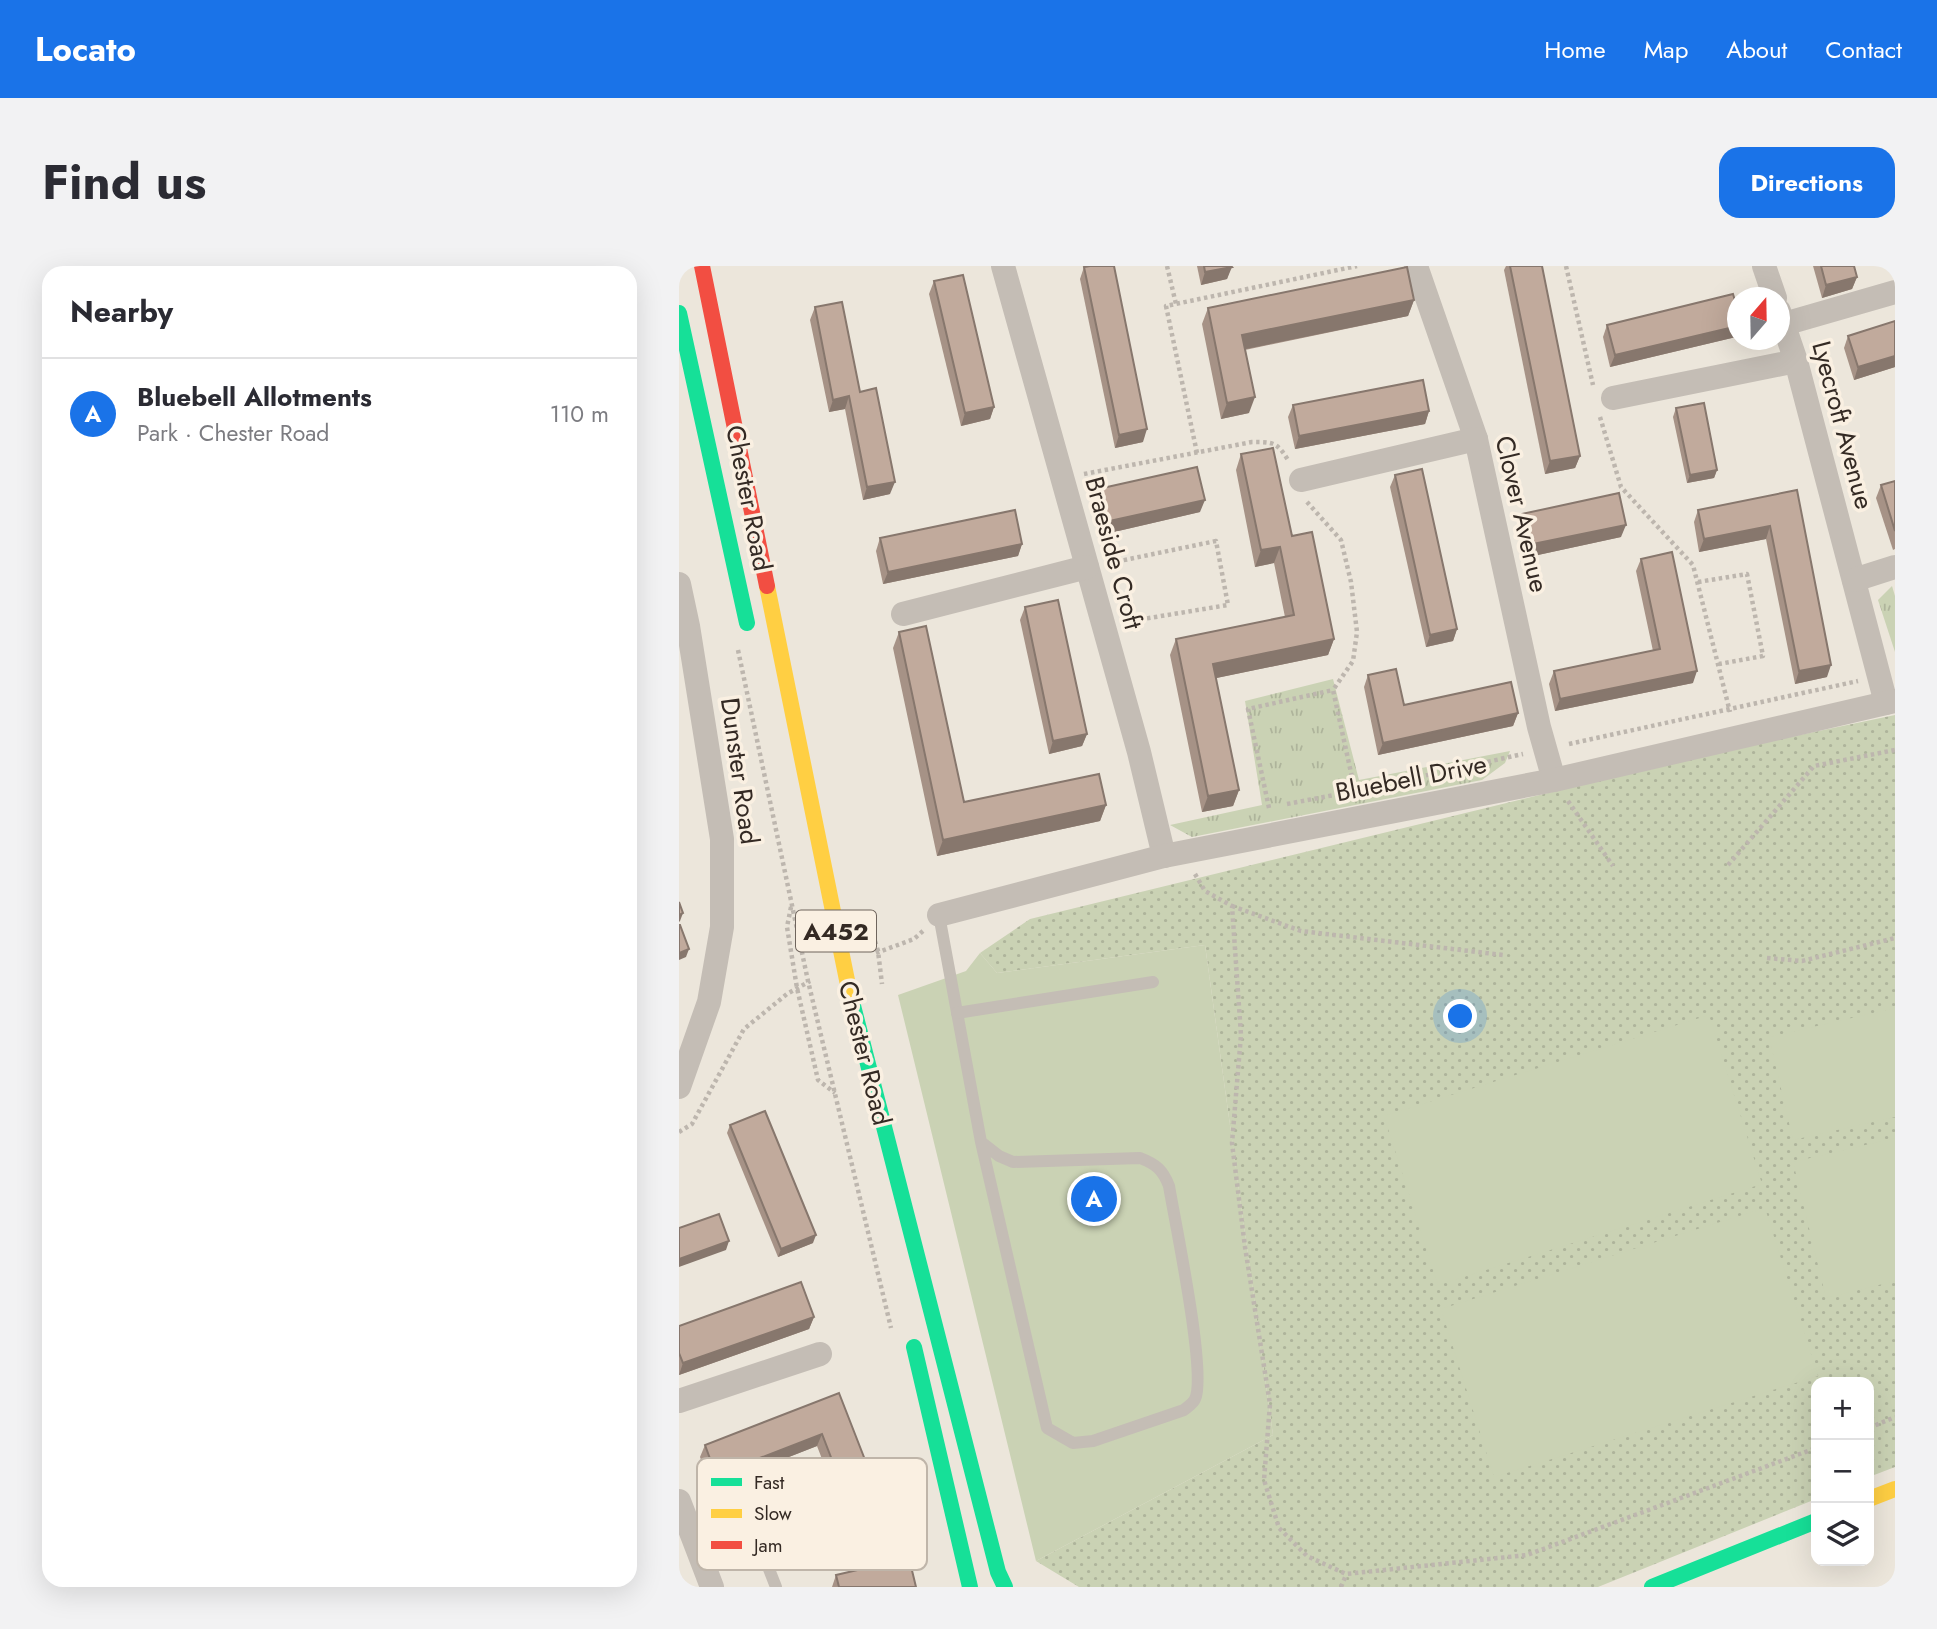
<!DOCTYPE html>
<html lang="en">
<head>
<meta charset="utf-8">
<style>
  body { margin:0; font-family:Jost,sans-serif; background:#f2f2f3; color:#2b2b33 }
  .controls { position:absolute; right:21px; bottom:21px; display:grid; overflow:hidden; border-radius:14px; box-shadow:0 7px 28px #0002 }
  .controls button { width:63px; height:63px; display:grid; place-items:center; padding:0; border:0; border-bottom:2px solid #e1e1e2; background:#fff; color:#2b2b33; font:35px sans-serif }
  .compass { position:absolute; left:1048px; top:21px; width:63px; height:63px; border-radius:50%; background:#fff; box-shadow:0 7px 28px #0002; rotate:20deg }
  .you { position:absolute; left:782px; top:751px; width:24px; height:24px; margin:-18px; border:5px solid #fff; border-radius:50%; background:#1a73e8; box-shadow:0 0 0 10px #1a73e833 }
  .badge { display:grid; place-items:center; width:46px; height:46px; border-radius:50%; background:#1a73e8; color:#fff; font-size:23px; font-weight:700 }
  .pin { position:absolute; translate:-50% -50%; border:4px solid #fff; box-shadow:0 2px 7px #0006 }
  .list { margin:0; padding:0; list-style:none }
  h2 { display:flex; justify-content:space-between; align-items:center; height:91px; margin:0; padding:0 28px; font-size:30px }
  h2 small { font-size:23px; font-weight:400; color:#7c7c81 }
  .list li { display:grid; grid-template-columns:46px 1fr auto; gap:21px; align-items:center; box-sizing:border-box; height:112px; padding:0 28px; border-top:2px solid #e1e1e2 }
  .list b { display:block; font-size:26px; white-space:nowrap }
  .list p { margin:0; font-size:23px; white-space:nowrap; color:#7c7c81 }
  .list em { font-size:23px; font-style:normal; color:#7c7c81 }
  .icon { flex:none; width:38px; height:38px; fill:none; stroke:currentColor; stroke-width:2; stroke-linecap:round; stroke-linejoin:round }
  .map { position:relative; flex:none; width:1216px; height:1321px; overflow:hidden; border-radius:21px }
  header { display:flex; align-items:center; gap:42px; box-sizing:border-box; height:98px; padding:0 35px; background:#1a73e8; color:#fff }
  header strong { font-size:33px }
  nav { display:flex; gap:38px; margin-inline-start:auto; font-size:24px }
  .intro { display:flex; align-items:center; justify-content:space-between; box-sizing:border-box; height:168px; padding:0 42px }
  h1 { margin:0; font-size:49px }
  .button { padding:18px 32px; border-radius:21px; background:#1a73e8; color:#fff; font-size:24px; font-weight:700 }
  main { display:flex; gap:42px; padding:0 42px }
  aside { flex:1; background:#fff; border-radius:21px; box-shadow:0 7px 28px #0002 }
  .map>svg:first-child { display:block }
  .grass { fill:url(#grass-tufts) }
  .park { fill:url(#park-dots) }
  .garden { fill:#cad2b4 }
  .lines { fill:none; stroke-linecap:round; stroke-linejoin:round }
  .path { stroke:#bdb6ae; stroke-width:4.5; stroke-dasharray:3.5 3.5; stroke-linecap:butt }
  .lane { stroke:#c4bdb5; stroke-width:12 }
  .street { stroke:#c4bdb5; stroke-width:24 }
  .fast { stroke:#16e098; stroke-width:16 }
  .slow { stroke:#ffcf43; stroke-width:16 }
  .jam { stroke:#f24e42; stroke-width:16 }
  .wall { fill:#a69286 }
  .shaded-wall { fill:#87776d }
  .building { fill:#c1aa9c; stroke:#87776d; stroke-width:2 }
  .labels { text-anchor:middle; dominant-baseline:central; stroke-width:7; stroke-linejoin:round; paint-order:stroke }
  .shield { fill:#faf0e2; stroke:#6f655d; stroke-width:2 }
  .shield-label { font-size:24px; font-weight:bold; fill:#342a24 }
  .street-label { font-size:26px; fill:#342a24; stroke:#faf0e2 }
  .key { fill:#faf0e2; stroke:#bfb5a9; stroke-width:2 }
  .key-label { font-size:19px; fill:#342a24 }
</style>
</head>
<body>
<header>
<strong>Locato</strong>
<nav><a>Home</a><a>Map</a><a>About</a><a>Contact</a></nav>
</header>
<div class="intro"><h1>Find us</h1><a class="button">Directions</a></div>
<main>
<aside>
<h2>Nearby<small></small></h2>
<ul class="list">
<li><span class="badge">A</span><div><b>Bluebell Allotments</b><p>Park · Chester Road</p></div><em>110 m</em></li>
</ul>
</aside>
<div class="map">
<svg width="1216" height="1321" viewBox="0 0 1216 1321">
  <defs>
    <pattern id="grass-tufts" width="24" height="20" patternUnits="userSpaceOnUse" patternTransform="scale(1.75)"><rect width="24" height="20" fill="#cad2b4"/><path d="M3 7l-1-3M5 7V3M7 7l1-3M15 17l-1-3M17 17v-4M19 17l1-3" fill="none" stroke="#aeb49b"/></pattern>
    <pattern id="park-dots" width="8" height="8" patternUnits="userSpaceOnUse" patternTransform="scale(1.75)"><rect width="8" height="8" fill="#cad2b4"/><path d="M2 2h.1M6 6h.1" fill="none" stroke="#aeb49b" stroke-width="1.8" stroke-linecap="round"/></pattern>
  </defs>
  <rect width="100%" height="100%" fill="#ece6db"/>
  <g class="grass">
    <path d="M1213 320 1216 330V386L1199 334Z"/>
    <path d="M654 413 680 514 831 485 826 497 803 514 513 571 491 559 583 539 566 435Z"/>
  </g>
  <path class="park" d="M1216 449V1201L1190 1211V1116H1137V1233L919 1321H400L357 1295 594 1169 526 679 318 707 301 687 351 653 1025 489Z"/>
  <g class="garden">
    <path d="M526 679 594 1169 357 1295 219 729 287 705 301 687 318 707Z"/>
    <path d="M1216 742V851L1114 874 1090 771Z"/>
    <path d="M1030 749 1083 918 759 1019 705 850Z"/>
    <path d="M1216 872V1015L1147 1032 1114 896Z"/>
    <path d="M1086 942 1139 1110 815 1211 762 1043Z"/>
  </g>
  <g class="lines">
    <g class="path">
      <path d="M488 0 497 38"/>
      <path d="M887 0 914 119"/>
      <path d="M921 151 942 221 1014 299 1051 446"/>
      <path d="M518 187 487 40 678 0"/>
      <path d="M405 208 573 176C594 176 598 176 609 194"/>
      <path d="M628 236 662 274 672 316 678 366 674 395 654 424 676 525 844 488"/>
      <path d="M431 297 537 275 549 339 446 356"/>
      <path d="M1019 316 1068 308 1084 390 1040 398"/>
      <path d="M59 384 129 715 212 1062"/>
      <path d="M890 478 1179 415"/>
      <path d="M889 535 934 600"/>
      <path d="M608 538 676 525"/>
      <path d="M590 542 569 443 654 424"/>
      <path d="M1049 599 1135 500 1216 484"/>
      <path d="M516 608 526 625 553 640 562 769 553 877 566 981 591 1138 585 1214 600 1262 628 1290 667 1308 848 1289 1137 1182"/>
      <path d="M553 640 622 665 824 689"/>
      <path d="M112 641 108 661 118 722 139 814 156 827"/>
      <path d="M190 655 199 685 203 718"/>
      <path d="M197 687 235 673 245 664"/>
      <path d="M1088 692 1123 695 1216 672"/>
      <path d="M0 866 13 858 65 763 108 728 131 715"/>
      <path d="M1190 1162 1216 1151"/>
      <path d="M662 1321 667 1309"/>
    </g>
    <g class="lane">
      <path d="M260 649 302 876 368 1162 394 1177 414 1175 505 1144C508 1141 514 1138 516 1133 528 1108 496 956 490 920 484 904 477 898 461 892L334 896 320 890 302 876"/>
      <path d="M278 747 474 716"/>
      <path d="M73 1260 97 1321"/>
    </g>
    <g class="street">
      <path d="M324 0 460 486 485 590"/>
      <path d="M737 0 797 173 860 461 875 514"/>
      <path d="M1085 0 1096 32"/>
      <path d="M1100 45 1117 95 1207 437"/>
      <path d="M1105 58 1216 26"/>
      <path d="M934 132 1117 95"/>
      <path d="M622 214 797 173"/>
      <path d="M1175 314 1216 301"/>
      <path d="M0 318 9 360 43 573V661L30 736 0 821"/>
      <path d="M224 348 408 301"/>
      <path d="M260 649 485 590 875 514 1216 435"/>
      <path d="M0 1135 141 1088"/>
      <path d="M0 1235 33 1321"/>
    </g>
    <g class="fast">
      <path d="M0 47 68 357"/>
      <path d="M170 724 319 1306 326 1321"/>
      <path d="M235 1081 291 1321"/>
      <path d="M973 1321 1137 1255"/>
    </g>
    <g class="slow">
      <path d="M88 320 170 724"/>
      <path d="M1190 1233 1216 1223"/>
    </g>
    <path class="jam" d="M23 0 88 320"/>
  </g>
  <g class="wall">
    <path d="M518 0H552L548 13 522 19Z"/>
    <path d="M827 0H863L901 190 896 202 866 208 825 4Z"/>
    <path d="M1134 0H1175L1178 11 1173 23 1143 32Z"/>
    <path d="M405 1 464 176 436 182 401 13Z"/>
    <path d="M255 15 315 141 311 153 282 160 250 28Z"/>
    <path d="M735 34 729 50 566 84 570 147 542 153 523 58 529 42Z"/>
    <path d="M136 41 181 126 211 228 184 234 166 143 150 146 131 54Z"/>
    <path d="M1059 45V68L1057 71 931 101 924 71 928 59Z"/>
    <path d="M1216 55V101L1175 114 1165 82 1169 70Z"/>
    <path d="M614 139 750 145 746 158 616 183 609 151Z"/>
    <path d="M997 142 1038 204 1035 212 1008 217 994 151Z"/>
    <path d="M562 188 613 270 655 373 649 389 537 412 560 524 554 540 523 546 491 389 497 373 606 351 595 297 576 301 557 204Z"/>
    <path d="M716 209 778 363 774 375 747 381 711 221Z"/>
    <path d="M1216 215V283L1214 284 1197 232 1202 219Z"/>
    <path d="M419 223 521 246 422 269 414 236Z"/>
    <path d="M1118 224 1148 411 1116 418 1087 273 1020 286 1015 256 1019 244Z"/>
    <path d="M843 248 942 271 845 292 838 260Z"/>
    <path d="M201 272 343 278 339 290 204 318 197 285Z"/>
    <path d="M962 293 1014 417 876 445 870 418 875 405 974 385 957 305Z"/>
    <path d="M346 341 408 468 403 480 370 488 341 354Z"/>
    <path d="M220 366 285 536 427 539 421 555 258 590 214 382Z"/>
    <path d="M689 409 725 439 839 447 834 460 699 489 685 421Z"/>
    <path d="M51 859 134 977 99 991 48 867Z"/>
    <path d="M135 1051 130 1063 0 1109V1060Z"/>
    <path d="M160 1127 209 1253 205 1265 175 1276 138 1180 33 1221 21 1191 26 1179Z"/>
    <path d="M157 1309 160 1321H153Z"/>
  </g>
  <g class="shaded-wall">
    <path d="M553 1 548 13 522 19 526 6Z"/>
    <path d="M1178 11 1173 23 1143 32 1147 19Z"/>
    <path d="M735 34 729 50 557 85 563 69Z"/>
    <path d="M1059 60 1057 71 931 101 936 89Z"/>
    <path d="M1216 90V101L1175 114 1179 101Z"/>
    <path d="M170 130 166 143 150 146 154 134Z"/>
    <path d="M576 131 570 147 542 153 548 137Z"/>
    <path d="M315 141 311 153 282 160 286 147Z"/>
    <path d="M750 145 746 158 616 183 620 170Z"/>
    <path d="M468 163 464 176 436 182 440 169Z"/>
    <path d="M901 190 896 202 866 208 871 195Z"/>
    <path d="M1038 204 1035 212 1008 217 1011 209Z"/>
    <path d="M216 216 211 228 184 234 188 221Z"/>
    <path d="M526 234 521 246 422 269 426 256Z"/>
    <path d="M947 259 942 271 845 292 849 279Z"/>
    <path d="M1091 260 1087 273 1020 286 1025 273Z"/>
    <path d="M343 278 339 290 204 318 209 306Z"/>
    <path d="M601 281 595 297 576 301 582 284Z"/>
    <path d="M778 363 774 375 747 381 751 369Z"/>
    <path d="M655 373 649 389 528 414 534 398Z"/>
    <path d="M1152 399 1148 411 1116 418 1120 405Z"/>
    <path d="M1018 405 1014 417 876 445 881 433Z"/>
    <path d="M839 447 834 460 699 489 704 477Z"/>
    <path d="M408 468 403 480 370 488 374 475Z"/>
    <path d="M560 524 554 540 523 546 529 530Z"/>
    <path d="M427 539 421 555 258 590 264 574Z"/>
    <path d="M4 647 1 655 0 656V649Z"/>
    <path d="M10 683 7 691 0 694V687Z"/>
    <path d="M137 969 134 977 99 991 102 983Z"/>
    <path d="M50 975 47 984 0 1001V993Z"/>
    <path d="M135 1051 130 1063 0 1109 4 1097Z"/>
    <path d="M143 1168 138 1180 33 1221 37 1209Z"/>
    <path d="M209 1253 205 1265 175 1276 180 1264Z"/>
  </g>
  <g class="building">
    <path d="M411 0H435L468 163 440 169 405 1Z"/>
    <path d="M525 0H552L553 1 526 6Z"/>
    <path d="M831 0H863L901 190 871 195Z"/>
    <path d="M1142 0H1175L1178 11 1147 19Z"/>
    <path d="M728 1 735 34 563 69 576 131 548 137 529 42Z"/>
    <path d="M284 9 315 141 286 147 255 15Z"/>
    <path d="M1054 28 1059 45V60L936 89 928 59Z"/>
    <path d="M163 36 181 126 197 122 216 216 188 221 170 130 154 134 136 41Z"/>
    <path d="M1216 55V90L1179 101 1169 70Z"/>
    <path d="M744 114 750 145 620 170 614 139Z"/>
    <path d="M1025 137 1038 204 1011 209 997 142Z"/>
    <path d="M594 182 613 270 633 266 655 373 534 398 560 524 529 530 497 373 615 349 601 281 582 284 562 188Z"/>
    <path d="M518 201 526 234 426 256 419 223Z"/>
    <path d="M743 203 778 363 751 369 716 209Z"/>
    <path d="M1216 215V265L1202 219Z"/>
    <path d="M1118 224 1152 399 1120 405 1091 260 1025 273 1019 244Z"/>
    <path d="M940 227 947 259 849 279 843 248Z"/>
    <path d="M336 244 343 278 209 306 201 272Z"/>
    <path d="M993 286 1018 405 881 433 875 405 981 383 962 293Z"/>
    <path d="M379 334 408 468 374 475 346 341Z"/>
    <path d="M247 360 285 536 420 508 427 539 264 574 220 366Z"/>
    <path d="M717 403 725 439 832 416 839 447 704 477 689 409Z"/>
    <path d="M0 636 4 647 0 649Z"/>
    <path d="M0 659H1L10 683 0 687Z"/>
    <path d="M86 845 137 969 102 983 51 859Z"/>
    <path d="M40 948 50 975 0 993V962Z"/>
    <path d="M122 1016 135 1051 4 1097 0 1087V1060Z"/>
    <path d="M160 1127 209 1253 180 1264 143 1168 37 1209 26 1179Z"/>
    <path d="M230 1292 237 1321H160L157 1309Z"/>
  </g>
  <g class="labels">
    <rect class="shield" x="117" y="644.5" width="80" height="41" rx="5"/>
    <g class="shield-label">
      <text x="157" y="665">A452</text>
    </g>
    <g class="street-label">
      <text transform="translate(1164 159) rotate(75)">Lyecroft Avenue</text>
      <text transform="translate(70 232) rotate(79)">Chester Road</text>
      <text transform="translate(843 248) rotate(77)">Clover Avenue</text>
      <text transform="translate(435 287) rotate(75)">Braeside Croft</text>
      <text transform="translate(61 505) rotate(82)">Dunster Road</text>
      <text transform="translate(732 512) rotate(-11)">Bluebell Drive</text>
      <text transform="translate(186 787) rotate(76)">Chester Road</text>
    </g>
  </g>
  <rect x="18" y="1192" width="230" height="112" rx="10" class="key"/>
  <rect x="32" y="1212" width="31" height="8" fill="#16e098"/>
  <rect x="32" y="1243" width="31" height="9" fill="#ffcf43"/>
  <rect x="32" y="1275" width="31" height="8" fill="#f24e42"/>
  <g class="key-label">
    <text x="75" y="1223">Fast</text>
    <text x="75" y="1254">Slow</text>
    <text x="75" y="1286">Jam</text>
  </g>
</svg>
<div class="controls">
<button>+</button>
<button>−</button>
<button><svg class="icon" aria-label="layers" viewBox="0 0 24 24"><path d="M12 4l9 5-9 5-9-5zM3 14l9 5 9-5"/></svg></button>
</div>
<svg class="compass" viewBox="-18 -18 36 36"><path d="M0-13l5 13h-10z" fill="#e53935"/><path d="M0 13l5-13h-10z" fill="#7c7c81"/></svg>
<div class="you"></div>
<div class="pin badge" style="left:415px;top:933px">A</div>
</div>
</main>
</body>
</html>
